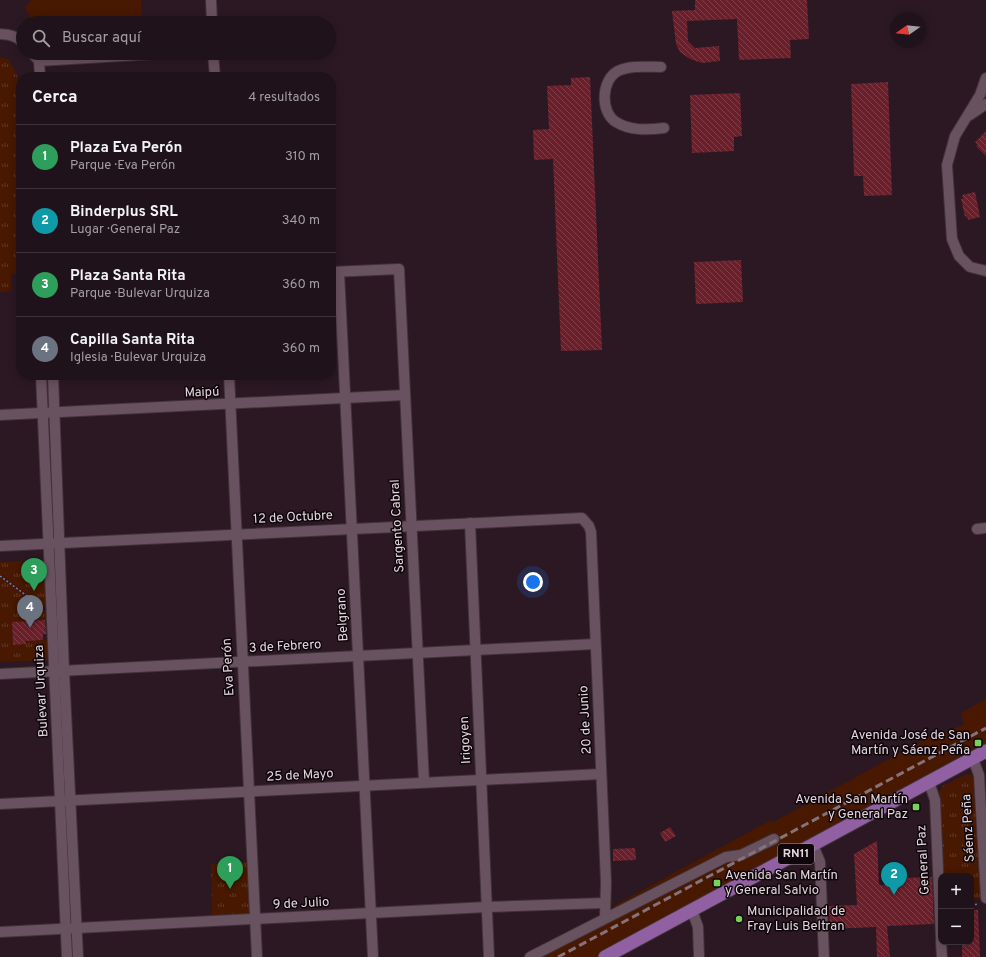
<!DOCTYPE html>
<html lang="es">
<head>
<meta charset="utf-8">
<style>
  body { margin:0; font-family:Overpass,sans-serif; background:#2d2027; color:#f1f3f6 }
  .controls { position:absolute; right:12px; bottom:12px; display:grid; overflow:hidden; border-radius:8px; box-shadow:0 2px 10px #0003 }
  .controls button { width:36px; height:36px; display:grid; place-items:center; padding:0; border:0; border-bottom:1px solid #3d3239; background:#20121a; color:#f1f3f6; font:20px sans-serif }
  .compass { position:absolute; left:890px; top:12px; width:36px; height:36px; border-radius:50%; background:#20121a; box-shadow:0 2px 10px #0003; rotate:256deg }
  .you { position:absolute; left:533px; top:582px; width:14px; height:14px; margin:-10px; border:3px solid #fff; border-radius:50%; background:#1a73e8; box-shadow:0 0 0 6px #1a73e833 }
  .badge { display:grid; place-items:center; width:26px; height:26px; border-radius:50%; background:#0b8043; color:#fff; font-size:13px; font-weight:700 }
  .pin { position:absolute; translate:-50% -33px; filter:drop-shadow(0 1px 2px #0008) }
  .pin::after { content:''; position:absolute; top:21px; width:14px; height:12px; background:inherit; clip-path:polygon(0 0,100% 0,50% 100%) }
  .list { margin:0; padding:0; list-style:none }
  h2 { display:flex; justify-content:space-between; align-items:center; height:52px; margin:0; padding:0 16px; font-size:17px }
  h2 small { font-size:13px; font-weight:400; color:#a29ea2 }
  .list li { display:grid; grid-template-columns:26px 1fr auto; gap:12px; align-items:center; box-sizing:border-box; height:64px; padding:0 16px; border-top:1px solid #3d3239 }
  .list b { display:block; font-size:15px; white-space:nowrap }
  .list p { margin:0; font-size:13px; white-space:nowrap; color:#a29ea2 }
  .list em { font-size:13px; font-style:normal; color:#a29ea2 }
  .icon { flex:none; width:22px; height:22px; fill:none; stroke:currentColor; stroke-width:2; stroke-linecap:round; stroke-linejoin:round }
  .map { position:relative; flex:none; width:986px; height:957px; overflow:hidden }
  .search { position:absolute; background:#20121a; box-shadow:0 2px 10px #0003; left:16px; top:16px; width:320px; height:44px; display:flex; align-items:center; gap:10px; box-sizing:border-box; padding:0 14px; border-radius:22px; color:#a29ea2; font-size:15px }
  .panel { position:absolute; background:#20121a; box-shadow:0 2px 10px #0003; left:16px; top:72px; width:320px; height:308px; border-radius:16px }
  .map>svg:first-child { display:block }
  .grass { fill:#481800 }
  .park { fill:url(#park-tufts) }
  .building { fill:url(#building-back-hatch) }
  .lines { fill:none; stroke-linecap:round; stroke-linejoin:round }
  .minor-casing { stroke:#41323a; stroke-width:12 }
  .major-casing { stroke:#41323a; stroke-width:15 }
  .path { stroke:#897982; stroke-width:1.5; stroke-dasharray:2 2; stroke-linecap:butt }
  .minor { stroke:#69525f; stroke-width:10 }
  .major { stroke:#9160a2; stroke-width:13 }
  .rail { stroke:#84737c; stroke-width:3; stroke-dasharray:8 4; stroke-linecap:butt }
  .poi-dot { fill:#77d25a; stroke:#0e060a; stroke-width:1.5 }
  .labels { text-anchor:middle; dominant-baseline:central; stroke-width:3; stroke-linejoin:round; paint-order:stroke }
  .shield { fill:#0e060a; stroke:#a4989e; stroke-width:1 }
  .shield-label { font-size:12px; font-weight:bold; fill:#e4d6dd }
  .street-label { font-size:13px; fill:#e4d6dd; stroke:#0e060a }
  .poi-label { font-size:13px; fill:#e4d6dd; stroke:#0e060a; text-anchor:end }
</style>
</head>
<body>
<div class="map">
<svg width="986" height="957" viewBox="0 0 986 957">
  <defs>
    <pattern id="park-tufts" width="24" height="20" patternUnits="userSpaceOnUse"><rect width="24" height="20" fill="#481800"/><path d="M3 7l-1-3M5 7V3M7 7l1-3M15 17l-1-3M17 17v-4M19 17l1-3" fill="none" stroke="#623925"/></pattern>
    <pattern id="building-back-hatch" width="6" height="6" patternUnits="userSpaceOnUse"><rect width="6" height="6" fill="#6a1f2a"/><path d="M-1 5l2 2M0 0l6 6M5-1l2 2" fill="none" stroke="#7f3f48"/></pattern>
  </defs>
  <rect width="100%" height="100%" fill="#2b1823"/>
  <g class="grass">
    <path d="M31 0H141L142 23H33L25 8Z"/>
    <path d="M986 699V751L605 957H530L604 918 615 905 771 820 773 822 933 735 964 725 961 713Z"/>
  </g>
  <g class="park">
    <path d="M0 57 9 60 17 75 21 97V273L11 274V291L0 292Z"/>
    <path d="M44 561 46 608 0 574V562Z"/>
    <path d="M0 577 46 611 47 620 12 622 13 645 25 644V634H36V641L47 640V660L0 662Z"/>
    <path d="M967 774 973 775 977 784 982 898 971 900V876H943L939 793 943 786Z"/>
    <path d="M248 862 250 914 212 915 211 864Z"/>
  </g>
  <g class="building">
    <path d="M695 0H807L809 39 790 40 791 58 739 60 737 19 687 21 688 41 695 48 719 46 720 61 702 63 690 59 680 52 676 44 672 11 695 10Z"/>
    <path d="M590 77 602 350 561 351 553 159 534 160 533 130 549 129 547 86 571 85V78Z"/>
    <path d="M888 82 892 195 864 196 863 176H854L851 84Z"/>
    <path d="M740 93 742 136 734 137V151L692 153 690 95Z"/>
    <path d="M986 131V156L976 146 978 145 975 142Z"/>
    <path d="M975 192 980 217 968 220 967 216 965 217 961 199H963L962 195Z"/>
    <path d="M741 260 743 302 696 304 694 262Z"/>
    <path d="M45 620 46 634H43V640L25 641 26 644 13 645 12 622Z"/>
    <path d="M670 827 676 836 665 842 660 833Z"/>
    <path d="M877 841 879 885 903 884V878L932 877 934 924 887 926 890 957H877L876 927 830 929 829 906 857 905 854 854Z"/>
    <path d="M635 848 636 860 613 861V849Z"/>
    <path d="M971 910H978L980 957H962V942H971Z"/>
  </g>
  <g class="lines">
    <g class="minor-casing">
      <g id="minor">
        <path d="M211 0 212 23"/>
        <path d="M0 34C8 34 17 36 23 43"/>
        <path d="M32 53 39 61"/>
        <path d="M213 53 215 77"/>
        <path d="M39 61 171 53"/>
        <path d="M39 61 40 77"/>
        <path d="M661 67C647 67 631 65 618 71 601 80 600 112 616 122 630 131 648 130 664 128"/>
        <path d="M986 78 980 95 955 136 947 165 952 239 959 256 970 267 986 271"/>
        <path d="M970 115 986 104"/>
        <path d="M331 272 399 269 424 782"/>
        <path d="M339 272 373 957"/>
        <path d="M41 375 67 957"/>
        <path d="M53 375 64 671 78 957"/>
        <path d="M229 375 257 957"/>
        <path d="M0 415 405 395"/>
        <path d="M470 523 489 957"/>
        <path d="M977 529 986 528"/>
        <path d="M0 546 582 518 589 526 591 532 606 882 605 918"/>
        <path d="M0 674 595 644"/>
        <path d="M973 759 979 775 986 898"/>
        <path d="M929 782 935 800 941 938"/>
        <path d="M0 804 601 774"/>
        <path d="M813 845 820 862 824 957"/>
        <path d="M692 910 698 927 699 957"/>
        <path d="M0 932 487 907 604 903"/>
        <path d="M941 942 942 957"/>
        <path d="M530 957 726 857 741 855 774 839"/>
      </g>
    </g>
    <g class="major-casing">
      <path id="major" d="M605 957 986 751"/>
    </g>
    <g class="path">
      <path d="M0 576 42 607"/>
      <path d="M971 905 978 904"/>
    </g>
    <use href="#minor" class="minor"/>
    <use href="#major" class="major"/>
    <path class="rail" d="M558 957 986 728"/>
  </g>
  <g class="poi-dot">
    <rect x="974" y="739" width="8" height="8" rx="2"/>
    <rect x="912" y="803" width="8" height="8" rx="2"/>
    <rect x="713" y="879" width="8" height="8" rx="2"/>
    <circle cx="739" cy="919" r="4"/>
  </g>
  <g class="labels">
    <rect class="shield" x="778" y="844" width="36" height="20" rx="3"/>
    <g class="shield-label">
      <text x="796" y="854">RN11</text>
    </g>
    <g class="street-label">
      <text transform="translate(202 393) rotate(-2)">Maipú</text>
      <text transform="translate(293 518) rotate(-3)">12 de Octubre</text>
      <text transform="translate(398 526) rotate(-93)">Sargento Cabral</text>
      <text transform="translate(343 615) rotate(-93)">Belgrano</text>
      <text transform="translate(285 647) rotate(-3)">3 de Febrero</text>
      <text transform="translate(229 667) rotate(-93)">Eva Perón</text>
      <text transform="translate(42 691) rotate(-93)">Bulevar Urquiza</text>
      <text transform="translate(586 720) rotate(-93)">20 de Junio</text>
      <text transform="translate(466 740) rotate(-93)">Irigoyen</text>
      <text transform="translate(300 776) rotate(-3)">25 de Mayo</text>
      <text transform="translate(969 828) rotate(-93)">Sáenz Peña</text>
      <text transform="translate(924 860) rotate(-93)">General Paz</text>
      <text transform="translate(301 904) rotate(-3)">9 de Julio</text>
    </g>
    <g class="poi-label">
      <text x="970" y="736">Avenida José de San<tspan x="970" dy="15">Martín y Sáenz Peña</tspan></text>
      <text x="908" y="800">Avenida San Martín<tspan x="908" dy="15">y General Paz</tspan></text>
      <text x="725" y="876" text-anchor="start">Avenida San Martín<tspan x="725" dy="15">y General Salvio</tspan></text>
      <text x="747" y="912" text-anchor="start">Municipalidad de<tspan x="747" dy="15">Fray Luis Beltran</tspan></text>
    </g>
  </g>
</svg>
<div class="controls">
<button>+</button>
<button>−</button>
</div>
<svg class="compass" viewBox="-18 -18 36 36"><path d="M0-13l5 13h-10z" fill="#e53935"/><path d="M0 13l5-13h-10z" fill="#a29ea2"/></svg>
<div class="you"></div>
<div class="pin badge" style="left:230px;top:889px;background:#2e9e5b">1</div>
<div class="pin badge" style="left:894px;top:895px;background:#0f9aa8">2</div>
<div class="pin badge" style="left:34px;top:591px;background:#2e9e5b">3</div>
<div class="pin badge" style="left:30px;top:628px;background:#6b7280">4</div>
<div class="search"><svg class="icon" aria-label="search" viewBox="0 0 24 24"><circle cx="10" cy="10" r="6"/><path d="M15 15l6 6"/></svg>Buscar aquí</div>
<section class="panel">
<h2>Cerca<small>4 resultados</small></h2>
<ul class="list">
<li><span class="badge" style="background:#2e9e5b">1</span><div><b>Plaza Eva Perón</b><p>Parque · Eva Perón</p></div><em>310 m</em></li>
<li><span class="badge" style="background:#0f9aa8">2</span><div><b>Binderplus SRL</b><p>Lugar · General Paz</p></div><em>340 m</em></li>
<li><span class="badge" style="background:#2e9e5b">3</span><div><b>Plaza Santa Rita</b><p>Parque · Bulevar Urquiza</p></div><em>360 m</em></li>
<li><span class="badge" style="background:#6b7280">4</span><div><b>Capilla Santa Rita</b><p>Iglesia · Bulevar Urquiza</p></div><em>360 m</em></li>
</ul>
</section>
</div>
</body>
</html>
